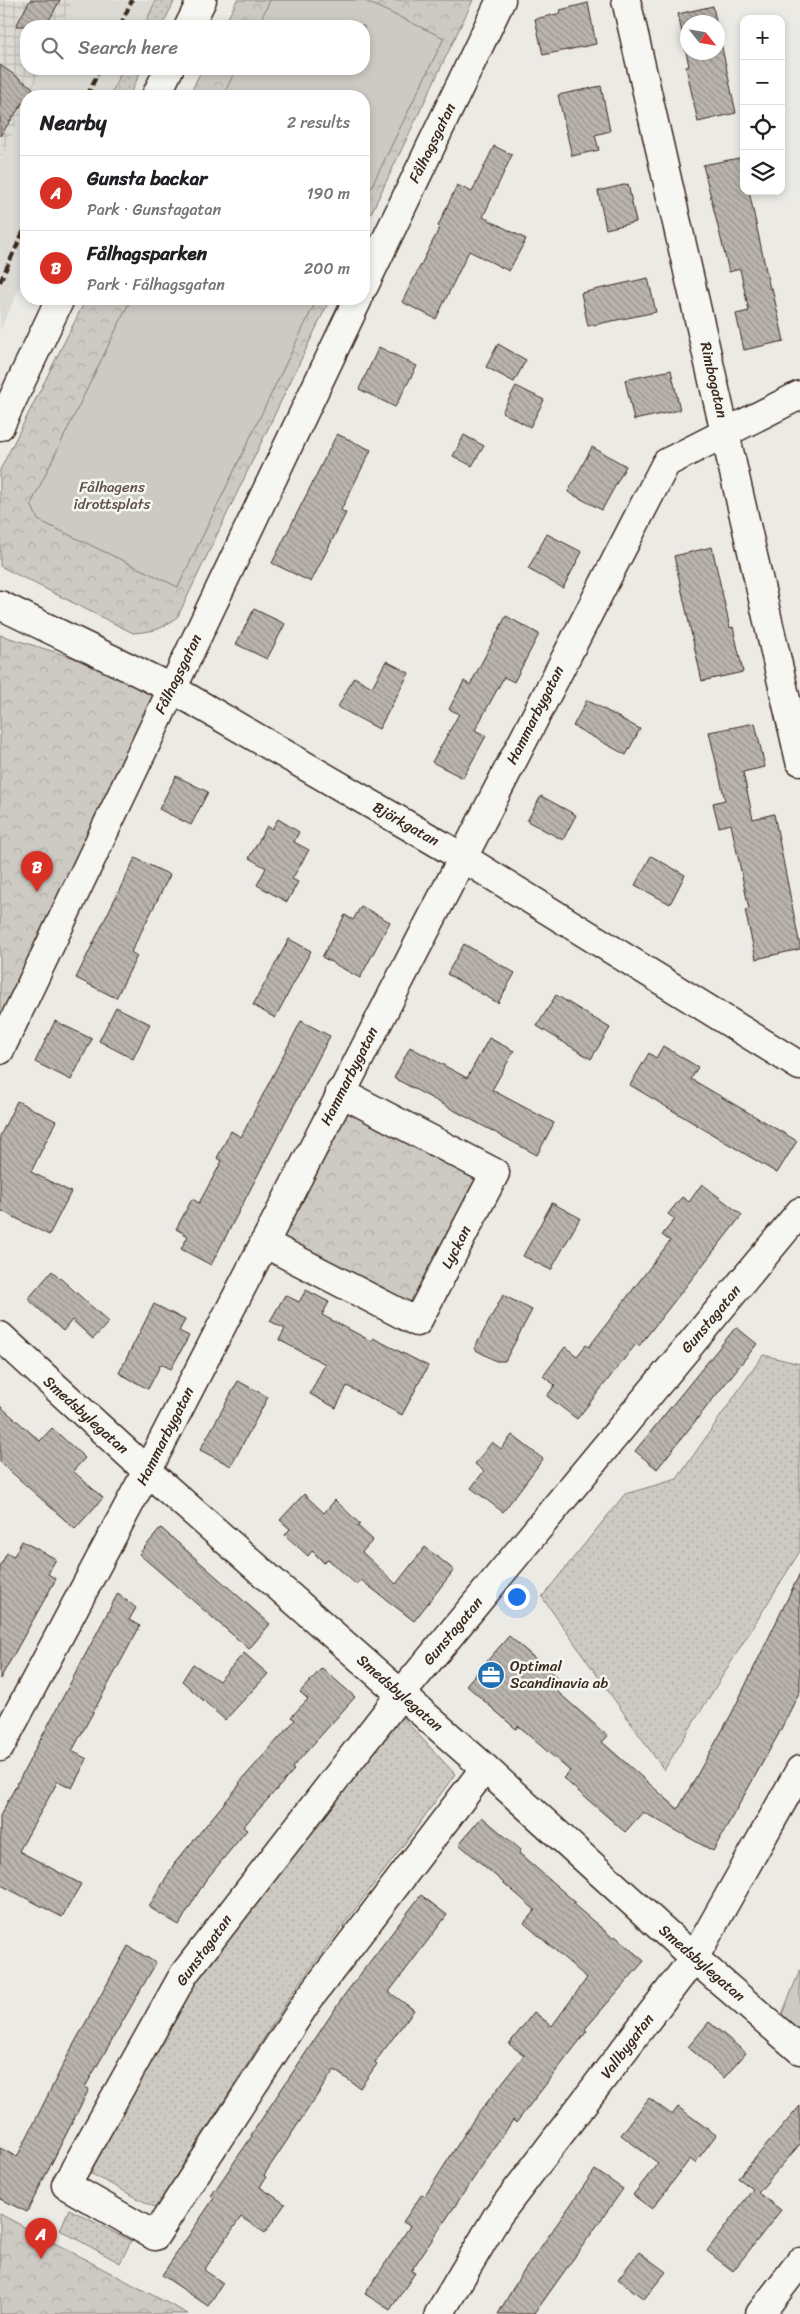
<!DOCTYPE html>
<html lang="en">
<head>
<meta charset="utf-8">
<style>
  body { margin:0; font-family:Sriracha,sans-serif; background:#f2f2f2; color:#202124 }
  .controls { position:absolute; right:15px; top:15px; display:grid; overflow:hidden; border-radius:10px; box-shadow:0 2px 8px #0003 }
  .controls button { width:45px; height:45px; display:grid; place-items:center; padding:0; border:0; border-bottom:1px solid #e0e0e0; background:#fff; color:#202124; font:25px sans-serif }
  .compass { position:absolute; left:680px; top:15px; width:45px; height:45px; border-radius:50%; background:#fff; box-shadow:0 2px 8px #0003; rotate:121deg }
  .you { position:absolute; left:516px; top:1596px; width:18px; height:18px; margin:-12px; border:4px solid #fff; border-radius:50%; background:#1a73e8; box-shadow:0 0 0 8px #1a73e833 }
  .badge { display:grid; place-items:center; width:32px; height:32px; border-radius:50%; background:#d93025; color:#fff; font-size:16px; font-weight:700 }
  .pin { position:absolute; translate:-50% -41px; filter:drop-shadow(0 1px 2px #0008) }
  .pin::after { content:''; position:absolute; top:26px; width:18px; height:15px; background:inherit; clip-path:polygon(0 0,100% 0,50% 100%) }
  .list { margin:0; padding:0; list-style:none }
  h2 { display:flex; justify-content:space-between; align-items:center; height:65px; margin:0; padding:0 20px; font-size:21px }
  h2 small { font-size:16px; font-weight:400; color:#757577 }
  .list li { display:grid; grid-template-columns:32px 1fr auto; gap:15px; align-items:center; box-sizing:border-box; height:75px; padding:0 20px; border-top:1px solid #e0e0e0 }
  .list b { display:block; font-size:19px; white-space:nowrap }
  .list p { margin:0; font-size:16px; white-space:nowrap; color:#757577 }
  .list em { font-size:16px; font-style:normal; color:#757577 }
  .icon { flex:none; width:28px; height:28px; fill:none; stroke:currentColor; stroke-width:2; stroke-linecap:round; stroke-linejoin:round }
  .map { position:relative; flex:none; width:800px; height:2314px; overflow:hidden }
  .search { position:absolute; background:#fff; box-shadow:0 2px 8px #0003; left:20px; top:20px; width:350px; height:55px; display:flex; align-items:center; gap:12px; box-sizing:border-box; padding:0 18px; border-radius:20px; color:#757577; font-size:19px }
  .panel { position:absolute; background:#fff; box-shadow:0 2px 8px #0003; left:20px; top:90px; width:350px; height:215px; border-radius:20px }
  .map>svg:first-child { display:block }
  .built { fill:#dcdad4 }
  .industrial { fill:url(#industrial-grid) }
  .grass { fill:url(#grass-dots); stroke:#847a71 }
  .forest { fill:url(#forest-crowns); stroke:#847a71 }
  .garden { fill:#cdcac4; stroke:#847a71 }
  .building { fill:url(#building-back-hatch); stroke:#3b2a1e }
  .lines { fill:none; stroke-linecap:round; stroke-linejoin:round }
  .street-casing { stroke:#3b2a1e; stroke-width:31 }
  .secondary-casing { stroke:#3b2a1e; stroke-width:31 }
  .street { stroke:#f6f6f2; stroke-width:28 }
  .secondary { stroke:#f6f6f2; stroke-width:28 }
  .rail { stroke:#3b2a1e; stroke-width:4; stroke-dasharray:8 4; stroke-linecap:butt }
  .labels { text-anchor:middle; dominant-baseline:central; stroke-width:5; stroke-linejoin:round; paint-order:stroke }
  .street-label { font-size:15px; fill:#3b2a1e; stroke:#f6f6f2 }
  .park-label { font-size:15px; fill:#605248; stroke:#f6f6f2 }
  .poi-label { font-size:15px; fill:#3b2a1e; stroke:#f6f6f2; text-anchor:start }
</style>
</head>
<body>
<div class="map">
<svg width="800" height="2314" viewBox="0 0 800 2314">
  <defs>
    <pattern id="industrial-grid" width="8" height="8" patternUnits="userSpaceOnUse" patternTransform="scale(1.25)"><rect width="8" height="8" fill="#dcdad4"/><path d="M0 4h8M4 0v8" fill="none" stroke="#bebbb6"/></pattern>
    <pattern id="grass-dots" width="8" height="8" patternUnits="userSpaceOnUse" patternTransform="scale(1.25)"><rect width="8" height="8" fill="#cdcac4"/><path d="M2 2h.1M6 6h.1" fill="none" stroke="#b1aea8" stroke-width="1.8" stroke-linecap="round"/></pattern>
    <pattern id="forest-crowns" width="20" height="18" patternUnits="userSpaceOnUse" patternTransform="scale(1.25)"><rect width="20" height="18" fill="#cdcac4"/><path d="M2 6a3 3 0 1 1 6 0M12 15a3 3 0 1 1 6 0" fill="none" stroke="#b1aea8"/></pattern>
    <pattern id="building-back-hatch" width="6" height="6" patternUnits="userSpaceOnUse" patternTransform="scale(1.25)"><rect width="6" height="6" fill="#bab4ae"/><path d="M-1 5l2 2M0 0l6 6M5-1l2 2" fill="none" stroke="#98938d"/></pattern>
  </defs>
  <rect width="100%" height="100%" fill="#ebeae5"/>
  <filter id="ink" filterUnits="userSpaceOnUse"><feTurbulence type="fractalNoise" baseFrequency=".02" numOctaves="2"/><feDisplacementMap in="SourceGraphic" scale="10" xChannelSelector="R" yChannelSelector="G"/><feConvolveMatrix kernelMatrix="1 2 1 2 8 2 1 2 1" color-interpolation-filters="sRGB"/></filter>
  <g filter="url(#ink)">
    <g class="built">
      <path d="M73 0H156L144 26H61Z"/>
      <path d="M42 69H123L110 96H29Z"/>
      <path d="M26 103V274L0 330V162Z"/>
    </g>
    <path class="industrial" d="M0 0H73L61 26H26V69H42L29 96H26V103L0 162Z"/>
    <g class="grass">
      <path d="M156 0H175L162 26H144Z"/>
      <path d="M123 69H142L129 96H110Z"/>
      <path d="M763 1355 800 1364V1551L664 1770 542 1597 625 1494 677 1479Z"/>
      <path d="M400 1715 455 1774 408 1839 295 1989 156 2208 90 2173 194 1981Z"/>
      <path d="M69 2209 131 2241 120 2263 60 2230Z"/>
    </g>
    <g class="forest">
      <path d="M237 0H473L364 228V96H189L202 69H364V26H224Z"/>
      <path d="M86 299H330L178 616C162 630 155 631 133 633L0 566V470Z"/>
      <path d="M0 635 171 688 0 1050Z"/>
      <path d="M340 1092 495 1173 417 1322 264 1243Z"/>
      <path d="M0 2214 188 2314H0Z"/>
    </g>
    <g class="garden">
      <path d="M270 0H363L444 38 364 202V96H223L236 69H364V26H258Z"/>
      <path d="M131 299H317L178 587 38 520 31 504Z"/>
      <path d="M800 1970V2050L776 2029Z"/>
    </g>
    <g class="building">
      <path d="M30 0H60L46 26H16Z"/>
      <path d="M588 3 596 44 543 55 535 19 561 13 560 10Z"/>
      <path d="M713 6 716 22H688V52H718V29L736 113 698 122 686 67 689 66 678 14Z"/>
      <path d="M0 65 33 88 0 136Z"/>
      <path d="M601 86 610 131 595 135 599 150 572 156 558 95Z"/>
      <path d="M494 146 512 155 483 217 526 239 509 271 469 251 436 319 402 302 440 227 438 226 457 185 472 192Z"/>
      <path d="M744 157V191H749L770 289 772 288 784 341 744 350 736 314 749 311 740 269 729 272 703 165Z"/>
      <path d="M628 184 636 222 606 229 598 191Z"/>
      <path d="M648 278 656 312 588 326 581 293Z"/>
      <path d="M498 344 526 360 514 382 486 367Z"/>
      <path d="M379 347 417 366 395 407 359 389Z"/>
      <path d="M671 370 680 410 634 420 625 380Z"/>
      <path d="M516 386 544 400 530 427 502 412Z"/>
      <path d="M337 434 371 450 341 510 346 513 311 582 272 563Z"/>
      <path d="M464 435 484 446 472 466 453 456Z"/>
      <path d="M592 447 626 466 602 510 568 492Z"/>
      <path d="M547 534 582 552 563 588 528 569Z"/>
      <path d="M712 547 730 628 733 627 743 672 702 681 674 556Z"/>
      <path d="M254 609 285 624 267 659 236 644Z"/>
      <path d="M506 616 539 634 514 682 504 677 475 730 486 736 463 778 432 762 459 714 449 709 464 681 470 685Z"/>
      <path d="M386 661 409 673 379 729 338 707 354 677 372 687Z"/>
      <path d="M587 700 640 729 626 755 573 726Z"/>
      <path d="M755 723 765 767 743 772 753 819 774 814 800 946V949L756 959 745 910 749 909 731 824 719 827 713 803 725 800 709 732Z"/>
      <path d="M176 776 208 792 191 825 159 809Z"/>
      <path d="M541 796 576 815 563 840 527 821Z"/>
      <path d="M278 819 299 832 294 842 309 850 292 879 298 882 287 902 257 885 266 868 249 858 267 826 272 829Z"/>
      <path d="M651 856 685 875 670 904 635 885Z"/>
      <path d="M135 858 170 875 131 952 137 956 116 998 76 978Z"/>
      <path d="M361 906 390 922 360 978 322 957 345 915 353 920Z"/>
      <path d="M289 939 311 951 275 1018 253 1005Z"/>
      <path d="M464 944 515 973 498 1003 447 974Z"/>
      <path d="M556 995 610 1028 591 1059 537 1026Z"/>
      <path d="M116 1007 150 1024 133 1059 99 1041Z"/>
      <path d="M55 1021 92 1039 71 1080 35 1062Z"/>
      <path d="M301 1021 330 1036 211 1265 181 1249 188 1236 176 1229 192 1199 199 1203 222 1161 217 1158 231 1131 241 1137Z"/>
      <path d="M489 1038 514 1051 492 1090 554 1123 537 1155 394 1078 410 1047 467 1078Z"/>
      <path d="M663 1046 698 1067 691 1079 797 1141 777 1173 630 1085 649 1053 656 1058Z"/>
      <path d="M17 1101 56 1121 31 1172 71 1192 49 1235 0 1210V1136Z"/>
      <path d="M702 1184 742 1215 639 1346 636 1344 577 1419 547 1396 555 1385 543 1376 565 1347 577 1356 586 1345 589 1347 670 1241 662 1235 675 1219 668 1214 682 1197 689 1202Z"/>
      <path d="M552 1203 580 1218 551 1270 523 1256Z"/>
      <path d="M52 1271 109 1322 93 1339 72 1320 63 1331 28 1299Z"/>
      <path d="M306 1290 329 1302 322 1315 371 1341 373 1338 428 1366 402 1415 347 1386 336 1408 310 1394 325 1364 279 1340 285 1329 270 1321 285 1295 299 1302Z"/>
      <path d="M503 1295 532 1310 505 1361H496L474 1349Z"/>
      <path d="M154 1304 185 1320 179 1331 189 1336 171 1369 161 1364 148 1389 119 1373Z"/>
      <path d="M736 1327 757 1344 657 1469 635 1451Z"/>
      <path d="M238 1381 268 1397 231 1466 200 1450Z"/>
      <path d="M0 1406 40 1441 52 1428 85 1458 73 1471 103 1498 75 1529 0 1462Z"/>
      <path d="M512 1435 543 1459 503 1512 471 1488 484 1471 475 1464 492 1442 501 1449Z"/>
      <path d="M304 1494 324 1513 335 1500 360 1524 358 1526 373 1540 362 1552 396 1584 425 1547 454 1570 414 1621 361 1580 357 1585 328 1559 324 1563 312 1551 308 1556 285 1535 290 1529 280 1520Z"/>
      <path d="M161 1528 270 1624 249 1649 139 1554Z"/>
      <path d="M22 1541 56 1559 48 1574 56 1579 0 1679V1566L7 1553 14 1556Z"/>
      <path d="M800 1573V1691L778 1735 713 1851 643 1812 625 1832 563 1778 570 1771 518 1726 516 1729 466 1685 509 1636 559 1679 552 1687 608 1736 602 1742 678 1809 732 1713Z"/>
      <path d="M118 1593 136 1608 129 1620 140 1626 72 1751 87 1759 72 1788 58 1781 19 1851 81 1884 62 1917 1 1885 0 1887V1816Z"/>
      <path d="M244 1653 268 1674 225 1720 182 1681 193 1664 219 1681Z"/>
      <path d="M322 1668 355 1697 292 1768 294 1770 243 1827 247 1830 205 1881 179 1925 149 1907 174 1864 240 1784 239 1783 295 1720 291 1717 308 1699 300 1692Z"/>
      <path d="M482 1817 521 1850 519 1853 575 1902 573 1904 613 1938 615 1936 644 1961 585 2029 587 2031 516 2123 513 2120 411 2271 415 2273 390 2310 365 2294 410 2226 403 2222 422 2194 425 2196 474 2119 524 2055 509 2044 534 2012 552 2026 587 1978 524 1923 535 1910 459 1844Z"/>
      <path d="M421 1895 447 1915 389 1992 414 2010 375 2062 377 2064 360 2088 334 2070 264 2175 266 2177 260 2187 285 2204 265 2233 241 2217 204 2270 223 2283 208 2306 162 2275 214 2198 211 2196 252 2136 251 2135 345 1994Z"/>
      <path d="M128 1946 156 1963 85 2087 89 2089 27 2212 0 2199V2148L17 2157 70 2051Z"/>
      <path d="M709 2022 746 2053 724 2078 688 2047Z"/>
      <path d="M649 2098 672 2115 678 2107 716 2135 695 2163 690 2159 652 2209 633 2195 658 2163 621 2135Z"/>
      <path d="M800 2106V2144L758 2193 781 2210 733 2271 707 2251 753 2189 738 2178Z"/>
      <path d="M595 2170 623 2189 534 2314H498L519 2278Z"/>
      <path d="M639 2252 666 2272 644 2299 618 2279Z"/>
    </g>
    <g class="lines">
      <g class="street-casing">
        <g id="street">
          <path d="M626 0 800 761"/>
          <path d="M364 286 501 0"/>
          <path d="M0 605 171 688 462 857 800 1066"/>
          <path d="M0 1050 358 299"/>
          <path d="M264 1243 417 1322 495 1173 340 1092"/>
          <path d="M0 1336 147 1471 485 1768 694 1958 800 2050"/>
          <path d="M0 1747 147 1471 666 463 800 395"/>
          <path d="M485 1768 308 2000 155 2236 66 2185 184 1974 401 1694 800 1212"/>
          <path d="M439 2314 498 2215 694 1958 800 1770"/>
          <path d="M760 2314 800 2262"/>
        </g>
      </g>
      <g class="secondary-casing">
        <g id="secondary">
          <path d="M189 26 202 0"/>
          <path d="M156 96 169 69"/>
          <path d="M0 426 60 299"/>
        </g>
      </g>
      <use href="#street" class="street"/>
      <use href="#secondary" class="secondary"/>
      <g class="rail">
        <path d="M120 26 132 0"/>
        <path d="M87 96 100 69"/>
        <path d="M0 282 26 226"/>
      </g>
    </g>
  </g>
  <defs>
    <g id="office-disc" transform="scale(1.4375)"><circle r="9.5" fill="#1f6fb2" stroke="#f6f6f2"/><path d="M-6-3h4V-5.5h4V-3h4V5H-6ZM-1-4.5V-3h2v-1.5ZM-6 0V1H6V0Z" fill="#fff"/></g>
  </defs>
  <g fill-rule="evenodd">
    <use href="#office-disc" x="491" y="1675"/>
  </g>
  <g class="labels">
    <g class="street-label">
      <text transform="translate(432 143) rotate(-64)">Fålhagsgatan</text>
      <text transform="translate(714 380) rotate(77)">Rimbogatan</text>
      <text transform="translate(178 674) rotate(-64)">Fålhagsgatan</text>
      <text transform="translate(535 715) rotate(-63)">Hammarbygatan</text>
      <text transform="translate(406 824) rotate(30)">Björkgatan</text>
      <text transform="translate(349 1076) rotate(-63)">Hammarbygatan</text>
      <text transform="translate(456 1247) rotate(-63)">Lyckan</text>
      <text transform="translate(711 1319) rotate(-50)">Gunstagatan</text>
      <text transform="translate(86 1415) rotate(42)">Smedsbylegatan</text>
      <text transform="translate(165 1436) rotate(-63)">Hammarbygatan</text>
      <text transform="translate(453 1631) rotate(-50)">Gunstagatan</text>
      <text transform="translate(400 1693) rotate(41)">Smedsbylegatan</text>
      <text transform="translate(204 1950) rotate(-54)">Gunstagatan</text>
      <text transform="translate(702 1963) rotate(41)">Smedsbylegatan</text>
      <text transform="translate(627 2046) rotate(-53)">Vallbygatan</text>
    </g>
    <g class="park-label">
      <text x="112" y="487">Fålhagens<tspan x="112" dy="17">idrottsplats</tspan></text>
    </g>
    <g class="poi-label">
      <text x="510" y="1666">Optimal<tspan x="510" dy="17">Scandinavia ab</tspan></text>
    </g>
  </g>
</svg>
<div class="controls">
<button>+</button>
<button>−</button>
<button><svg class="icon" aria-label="locate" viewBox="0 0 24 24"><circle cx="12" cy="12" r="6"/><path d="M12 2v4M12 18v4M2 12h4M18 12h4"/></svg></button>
<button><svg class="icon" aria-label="layers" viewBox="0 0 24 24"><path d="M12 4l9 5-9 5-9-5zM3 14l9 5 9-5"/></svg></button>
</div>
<svg class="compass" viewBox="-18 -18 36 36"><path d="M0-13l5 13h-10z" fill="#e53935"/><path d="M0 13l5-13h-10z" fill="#757577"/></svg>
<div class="you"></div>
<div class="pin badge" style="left:41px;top:2259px">A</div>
<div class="pin badge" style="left:37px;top:892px">B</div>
<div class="search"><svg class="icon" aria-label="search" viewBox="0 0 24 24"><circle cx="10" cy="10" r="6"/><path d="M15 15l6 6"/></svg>Search here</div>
<section class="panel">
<h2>Nearby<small>2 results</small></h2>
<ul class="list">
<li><span class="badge">A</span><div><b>Gunsta backar</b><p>Park · Gunstagatan</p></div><em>190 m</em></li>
<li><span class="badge">B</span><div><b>Fålhagsparken</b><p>Park · Fålhagsgatan</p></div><em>200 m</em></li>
</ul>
</section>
</div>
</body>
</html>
